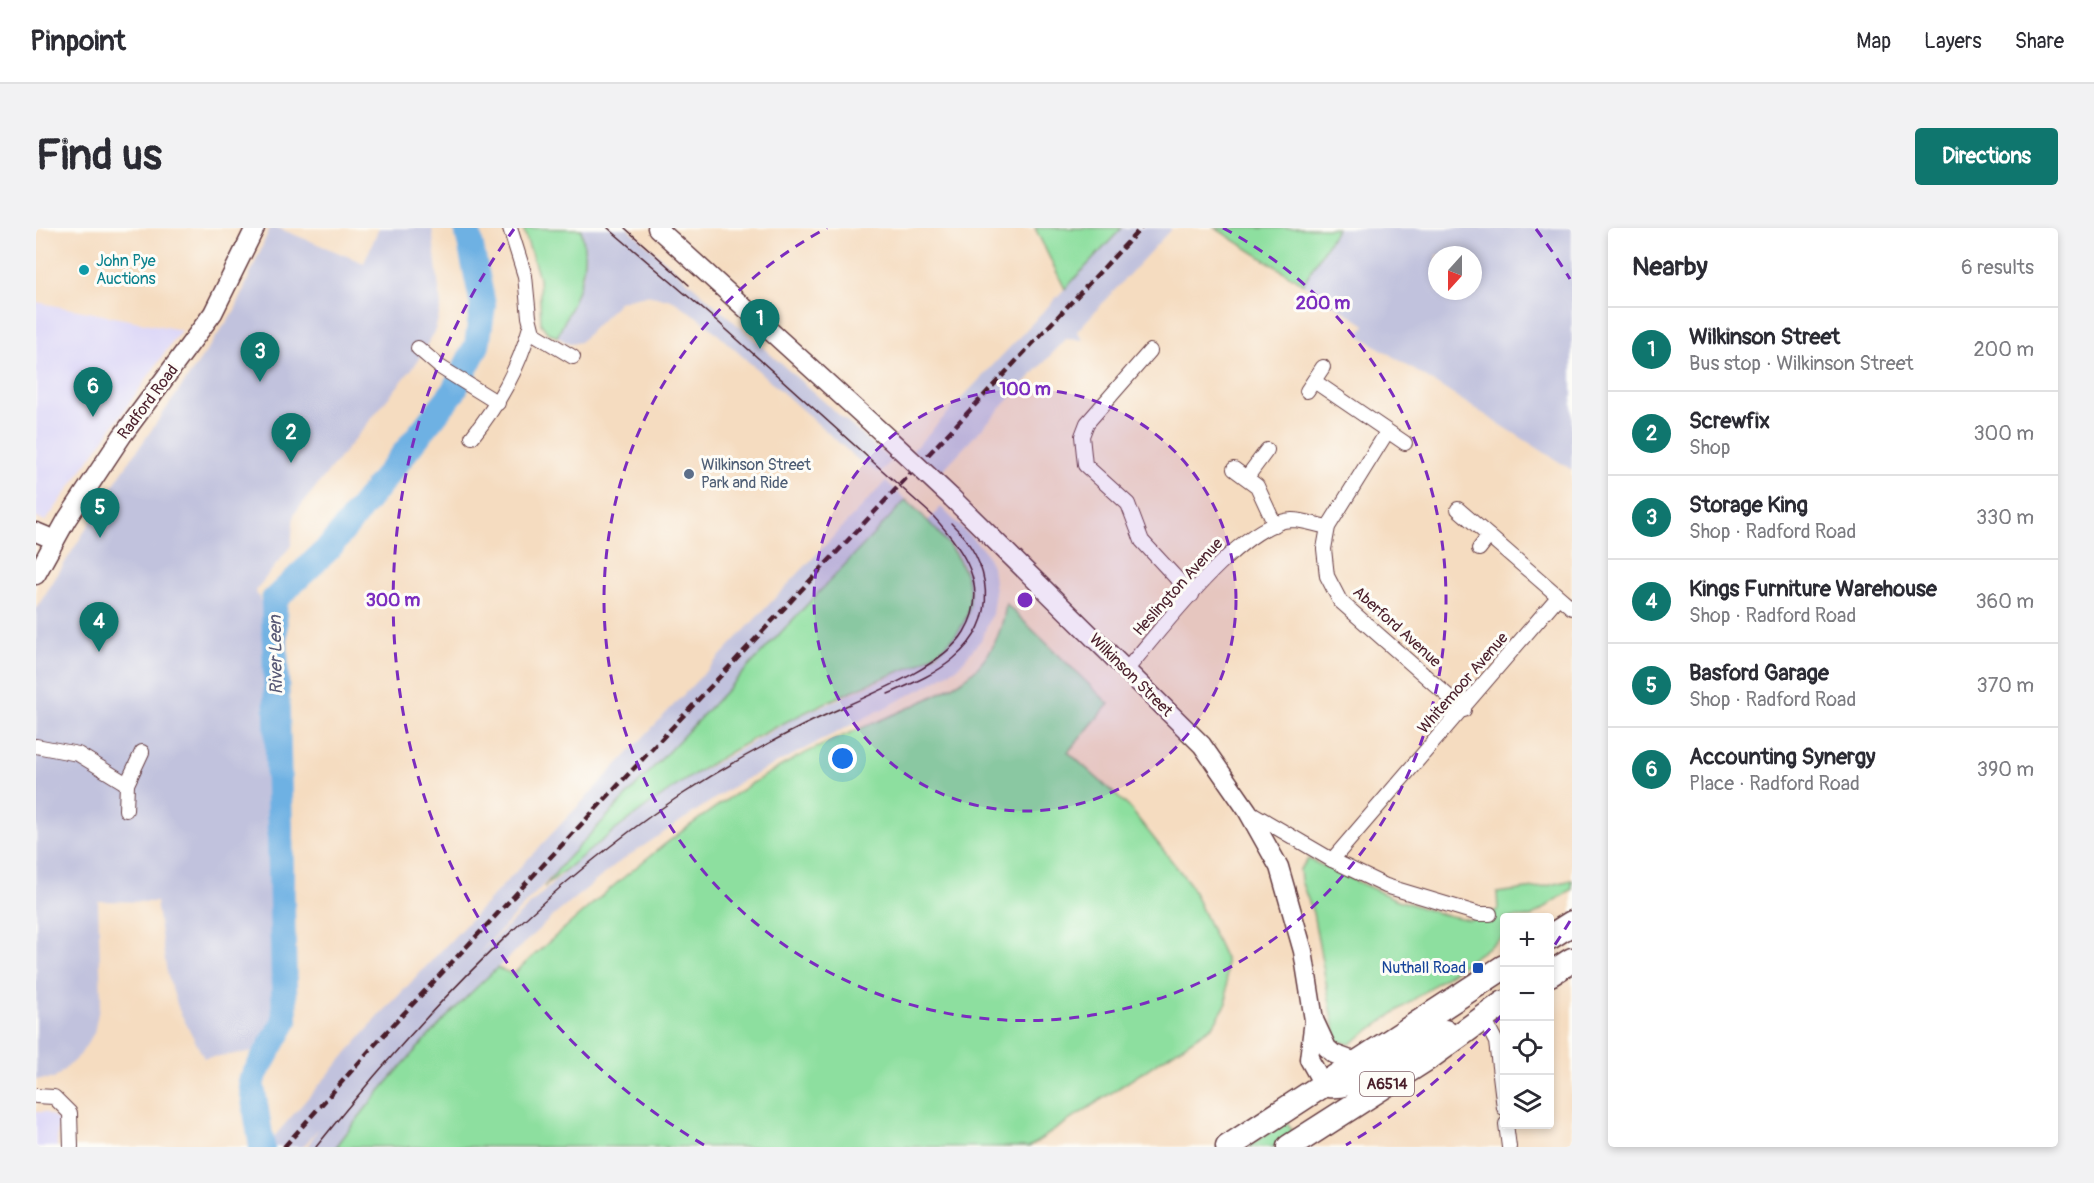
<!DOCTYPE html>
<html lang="en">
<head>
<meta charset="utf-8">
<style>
  body { margin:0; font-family:Pangolin,sans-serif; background:#f2f2f3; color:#2b2b33 }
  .controls { position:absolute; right:18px; bottom:18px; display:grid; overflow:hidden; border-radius:6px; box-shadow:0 3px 9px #0003 }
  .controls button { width:54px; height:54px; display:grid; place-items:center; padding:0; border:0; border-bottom:2px solid #e1e1e2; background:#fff; color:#2b2b33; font:30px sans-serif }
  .compass { position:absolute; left:1392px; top:18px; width:54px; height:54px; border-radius:50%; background:#fff; box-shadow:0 3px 9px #0003; rotate:201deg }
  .you { position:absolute; left:807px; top:531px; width:21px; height:21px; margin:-15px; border:4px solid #fff; border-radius:50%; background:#1a73e8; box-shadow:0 0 0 9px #1a73e833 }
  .badge { display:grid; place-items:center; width:39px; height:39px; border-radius:50%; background:#0f766e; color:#fff; font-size:20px; font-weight:700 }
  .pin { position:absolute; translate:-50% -50px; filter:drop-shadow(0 2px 3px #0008) }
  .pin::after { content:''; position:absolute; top:32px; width:21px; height:18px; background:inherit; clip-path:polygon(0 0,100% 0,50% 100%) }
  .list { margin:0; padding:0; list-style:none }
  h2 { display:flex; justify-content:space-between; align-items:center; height:78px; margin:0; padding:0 24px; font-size:26px }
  h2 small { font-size:20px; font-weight:400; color:#7c7c81 }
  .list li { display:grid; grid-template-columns:39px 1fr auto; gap:18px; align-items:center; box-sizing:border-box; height:84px; padding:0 24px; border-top:2px solid #e1e1e2 }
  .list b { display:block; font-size:22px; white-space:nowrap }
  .list p { margin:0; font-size:20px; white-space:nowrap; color:#7c7c81 }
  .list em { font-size:20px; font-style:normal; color:#7c7c81 }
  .icon { flex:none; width:33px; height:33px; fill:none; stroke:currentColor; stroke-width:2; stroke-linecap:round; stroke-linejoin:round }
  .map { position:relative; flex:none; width:1536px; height:919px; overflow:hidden; border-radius:6px }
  header { display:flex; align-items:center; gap:36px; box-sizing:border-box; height:84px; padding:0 30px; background:#fff; border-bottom:2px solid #e1e1e2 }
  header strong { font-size:28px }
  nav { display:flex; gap:33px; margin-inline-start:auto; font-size:21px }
  .intro { display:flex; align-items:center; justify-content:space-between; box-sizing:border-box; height:144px; padding:0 36px }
  h1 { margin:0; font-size:42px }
  .button { padding:15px 27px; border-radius:6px; background:#0f766e; color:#fff; font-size:21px; font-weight:700 }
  main { display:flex; gap:36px; padding:0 36px }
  aside { flex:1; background:#fff; border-radius:6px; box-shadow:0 3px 9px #0003 }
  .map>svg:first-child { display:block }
  .built { fill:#dbd6f7 }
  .industrial { fill:#c1c2dd; fill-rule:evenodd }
  .green { fill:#8ddf9f; stroke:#6c7f65; stroke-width:1.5 }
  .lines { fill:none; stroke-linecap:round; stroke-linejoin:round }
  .river { stroke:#6eb1e3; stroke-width:26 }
  .street-casing { stroke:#643b41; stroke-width:16 }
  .secondary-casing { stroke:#643b41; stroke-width:21 }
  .highway-casing { stroke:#643b41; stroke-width:27 }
  .street { stroke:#fff; stroke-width:14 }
  .secondary { stroke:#fff; stroke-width:18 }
  .highway { stroke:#fff; stroke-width:24 }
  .tram { stroke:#4a1f2b; stroke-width:1.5 }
  .rail { stroke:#4a1f2b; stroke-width:4.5; stroke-dasharray:9 4.5; stroke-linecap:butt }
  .secondary-bridge-casing { stroke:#643b41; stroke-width:21; stroke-linecap:butt }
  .secondary-bridge { stroke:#fff; stroke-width:18 }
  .ring { fill:none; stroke:#7b2cbf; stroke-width:3; stroke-dasharray:10 8 }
  .culture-dot { fill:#0f9aa8; stroke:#fdfcf7; stroke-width:2 }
  .service-dot { fill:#5c6f8a; stroke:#fdfcf7; stroke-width:2 }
  .transit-dot { fill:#1a4fb4; stroke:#fdfcf7; stroke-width:2 }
  .labels { text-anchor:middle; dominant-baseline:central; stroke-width:6; stroke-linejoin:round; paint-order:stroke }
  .shield { fill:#fdfcf7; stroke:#806168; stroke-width:1.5 }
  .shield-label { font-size:15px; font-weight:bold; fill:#4a1f2b }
  .culture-label { font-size:16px; fill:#0d838f; stroke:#fdfcf7; text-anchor:start }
  .street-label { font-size:16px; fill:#4a1f2b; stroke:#fdfcf7 }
  .service-label { font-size:16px; fill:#4e5e75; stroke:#fdfcf7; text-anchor:start }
  .transit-label { font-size:16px; fill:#164399; stroke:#fdfcf7; text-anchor:end }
  .water-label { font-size:18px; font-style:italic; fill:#585975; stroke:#fdfcf7 }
  .centre { fill:#7b2cbf; stroke:#fdfcf7; stroke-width:3 }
  .ring-label { font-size:18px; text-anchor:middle; font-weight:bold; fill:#7b2cbf; stroke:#fdfcf7; stroke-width:6; stroke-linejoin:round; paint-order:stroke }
</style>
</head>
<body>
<header>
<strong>Pinpoint</strong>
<nav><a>Map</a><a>Layers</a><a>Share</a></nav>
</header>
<div class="intro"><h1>Find us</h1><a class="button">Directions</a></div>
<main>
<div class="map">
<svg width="1536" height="919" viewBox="0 0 1536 919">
  <rect width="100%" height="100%" fill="#fdfcf7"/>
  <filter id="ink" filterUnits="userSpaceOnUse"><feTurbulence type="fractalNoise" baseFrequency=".0167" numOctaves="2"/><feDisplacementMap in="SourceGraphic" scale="12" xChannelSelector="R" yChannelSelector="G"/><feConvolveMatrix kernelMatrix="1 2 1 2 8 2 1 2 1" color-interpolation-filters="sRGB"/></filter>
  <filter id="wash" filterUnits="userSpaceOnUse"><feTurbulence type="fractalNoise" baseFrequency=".008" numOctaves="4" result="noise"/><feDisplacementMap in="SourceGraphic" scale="24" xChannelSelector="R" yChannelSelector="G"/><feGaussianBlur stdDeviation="1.35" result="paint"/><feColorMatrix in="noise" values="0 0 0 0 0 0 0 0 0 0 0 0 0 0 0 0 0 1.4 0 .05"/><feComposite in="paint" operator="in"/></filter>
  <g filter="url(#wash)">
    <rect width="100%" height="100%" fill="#f5dcc0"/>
    <g class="built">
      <path d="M0 74 145 102 10 293 0 290Z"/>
      <path d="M0 884H9L22 892 21 919H0Z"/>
    </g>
    <g class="industrial">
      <path d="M234 0H242L328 35 343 0H396L405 79 399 103 379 137 258 286 255 318 219 363 229 380 237 802 225 823 168 830 143 782 131 745 120 674 62 673 65 770 58 805 44 827 18 851H0V381L82 250 199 82Z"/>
      <path d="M544 0H592L855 233 843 245 821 231 667 93 636 72 610 67 592 71 583 74 544 114 534 116 521 109 547 48 549 25Z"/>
      <path d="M1086 0H1136L1041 103 1047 112 1030 111 902 247 876 223Z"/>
      <path d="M1301 0H1536V242L1323 107 1329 97 1267 56ZM1401 27H1437V63H1401Z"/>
      <path d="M850 253 870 272 441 727 534 639 571 607 644 555 759 490 883 436 901 426 920 407 932 385 929 341 918 321 892 293 905 279 948 322 956 338 959 364 956 386 945 412 922 439 891 458 702 555 579 637 515 690 426 773 358 846 300 919H271L283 900 267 919H229L345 786Z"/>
    </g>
    <g class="green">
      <path d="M487 0 545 1C556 42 538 73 521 109L511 104 505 96 503 50Z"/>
      <path d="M999 0H1086L1029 61Z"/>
      <path d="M1179 0H1301L1267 56Z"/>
      <path d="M870 272C927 324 974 384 883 436 800 467 716 507 642 557 595 588 552 624 508 659L528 634Z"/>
      <path d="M970 376 1073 476 1032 524 1093 579 1154 656 1190 733 1191 775 1177 798 993 919H300C348 854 402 795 461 740L477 746C565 667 653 588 758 531 813 502 874 484 927 452 953 433 966 408 970 376Z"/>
      <path d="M1272 631 1359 671 1405 686 1434 692 1462 682 1461 665 1506 659 1536 652V661L1495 689 1468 690V708L1314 816 1301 813 1277 685 1265 653 1264 641Z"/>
      <path d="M1250 893 1258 905 1237 919H1212Z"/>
    </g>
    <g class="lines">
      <path class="river" d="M226 919 215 853 249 793 238 372 293 320 417 164 441 117 447 77 431 0"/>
    </g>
  </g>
  <g filter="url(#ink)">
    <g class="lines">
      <g class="street-casing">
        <g id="street">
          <path d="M474 0 489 48 493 89 497 105 537 129"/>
          <path d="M382 120 404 139 462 175"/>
          <path d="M1114 123 1051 195 1046 208 1049 237 1092 276 1106 313 1156 367"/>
          <path d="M1278 153 1369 215"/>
          <path d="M1271 163 1287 139"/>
          <path d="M1351 204 1292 299 1288 321 1291 348 1304 373 1428 482"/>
          <path d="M436 209C463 175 482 142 494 99"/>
          <path d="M1198 241 1221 258 1239 297"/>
          <path d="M1211 249 1231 222"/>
          <path d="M1422 281 1536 380"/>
          <path d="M1443 321 1453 308"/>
          <path d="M1090 442C1124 404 1204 294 1256 292 1267 292 1281 297 1292 299"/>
          <path d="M0 518 42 526 91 556"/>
          <path d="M90 582 91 556 106 524"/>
          <path d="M1212 583 1296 632 1350 658 1443 686H1454"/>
          <path d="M1296 632 1522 369"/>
          <path d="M1447 789 1460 814 1468 880"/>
          <path d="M0 868 18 869 34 885 35 919"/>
          <path d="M1470 896 1473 919"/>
        </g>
      </g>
      <g class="secondary-casing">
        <g id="secondary">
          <path d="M621 0 853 211"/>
          <path d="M916 270 1166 517 1211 582 1243 639 1267 723 1278 792 1291 820 1298 826 1320 834"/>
          <path d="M0 304 19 312"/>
          <path d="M0 347 31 291 86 208 177 85 219 0"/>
          <path d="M1278 792 1273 831 1287 856"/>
        </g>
      </g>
      <g class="highway-casing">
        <g id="highway">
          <path d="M1514 709 1536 695"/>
          <path d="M1514 746 1536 732"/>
          <path d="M1293 857C1322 862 1378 817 1409 804"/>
          <path d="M1192 919 1468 739"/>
          <path d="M1253 919 1395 828 1468 775"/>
        </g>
      </g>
      <use href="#street" class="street"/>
      <use href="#secondary" class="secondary"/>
      <use href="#highway" class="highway"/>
      <g class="tram">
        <path d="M589 0 653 57"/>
        <path d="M852 466C875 456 898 447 917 431 965 391 956 335 915 295"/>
        <path d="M280 919C383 789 502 664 639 571 680 544 722 520 766 498 809 476 904 444 928 404 955 359 927 321 897 288L682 94 572 0"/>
      </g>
      <path class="rail" d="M248 919 342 813 1105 0"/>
      <g class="secondary-bridge-casing">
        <path id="secondary-bridge" d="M853 211 916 270"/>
      </g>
      <use href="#secondary-bridge" class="secondary-bridge"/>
    </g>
  </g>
  <circle cx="989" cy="372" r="211" fill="#7b2cbf" fill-opacity=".12"/>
  <g class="ring">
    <circle cx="989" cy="372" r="211"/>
    <path d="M1187 0A421 421 0 1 1 791 0"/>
    <path d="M1534 693A632 632 0 0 1 1516 721M1466 787A632 632 0 0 1 1310 917M668 917A632 632 0 0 1 478 1M1500 1A632 632 0 0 1 1534 51"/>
  </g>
  <circle class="culture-dot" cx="48" cy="42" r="6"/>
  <circle class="service-dot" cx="653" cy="246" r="6"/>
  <rect class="transit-dot" x="1436" y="734" width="12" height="12" rx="3"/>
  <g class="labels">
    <rect class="shield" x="1324" y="844" width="54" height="24" rx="4.5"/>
    <g class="shield-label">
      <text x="1351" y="856">A6514</text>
    </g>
    <g class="culture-label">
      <text x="60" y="33">John Pye<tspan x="60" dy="18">Auctions</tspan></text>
    </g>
    <g class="street-label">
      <text transform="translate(112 174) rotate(-53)">Radford Road</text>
      <text transform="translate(1142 359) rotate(-48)">Heslington Avenue</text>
      <text transform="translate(1361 399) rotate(42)">Aberford Avenue</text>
      <text transform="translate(1095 447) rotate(45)">Wilkinson Street</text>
      <text transform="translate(1427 455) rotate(-49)">Whitemoor Avenue</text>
    </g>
    <g class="service-label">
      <text x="665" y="237">Wilkinson Street<tspan x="665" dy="18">Park and Ride</tspan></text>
    </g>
    <g class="transit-label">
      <text x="1430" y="740">Nuthall Road</text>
    </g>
    <g class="water-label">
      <text transform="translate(240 427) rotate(-91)">River Leen</text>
    </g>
  </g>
  <circle cx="989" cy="372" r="9" class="centre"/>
  <g class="ring-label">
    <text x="1287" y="81">200 m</text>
    <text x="989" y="167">100 m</text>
    <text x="357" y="378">300 m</text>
  </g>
</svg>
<div class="controls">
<button>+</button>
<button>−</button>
<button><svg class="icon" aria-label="locate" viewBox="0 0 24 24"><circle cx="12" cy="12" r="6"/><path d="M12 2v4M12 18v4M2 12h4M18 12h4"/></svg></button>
<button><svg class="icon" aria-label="layers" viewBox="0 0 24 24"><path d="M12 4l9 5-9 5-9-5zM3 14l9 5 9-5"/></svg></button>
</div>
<svg class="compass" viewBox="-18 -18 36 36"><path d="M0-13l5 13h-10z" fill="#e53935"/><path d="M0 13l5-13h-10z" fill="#7c7c81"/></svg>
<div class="you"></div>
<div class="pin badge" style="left:724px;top:121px">1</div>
<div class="pin badge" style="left:255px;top:235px">2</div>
<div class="pin badge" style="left:224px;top:154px">3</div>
<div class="pin badge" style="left:63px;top:424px">4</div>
<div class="pin badge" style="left:64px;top:310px">5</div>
<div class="pin badge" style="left:57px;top:189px">6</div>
</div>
<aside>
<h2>Nearby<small>6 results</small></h2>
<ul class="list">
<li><span class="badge">1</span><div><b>Wilkinson Street</b><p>Bus stop · Wilkinson Street</p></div><em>200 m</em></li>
<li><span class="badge">2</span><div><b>Screwfix</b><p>Shop</p></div><em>300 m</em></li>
<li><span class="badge">3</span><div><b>Storage King</b><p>Shop · Radford Road</p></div><em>330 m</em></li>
<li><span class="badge">4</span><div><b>Kings Furniture Warehouse</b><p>Shop · Radford Road</p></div><em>360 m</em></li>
<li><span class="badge">5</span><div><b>Basford Garage</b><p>Shop · Radford Road</p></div><em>370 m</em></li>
<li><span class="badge">6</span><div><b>Accounting Synergy</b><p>Place · Radford Road</p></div><em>390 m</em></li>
</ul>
</aside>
</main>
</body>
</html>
